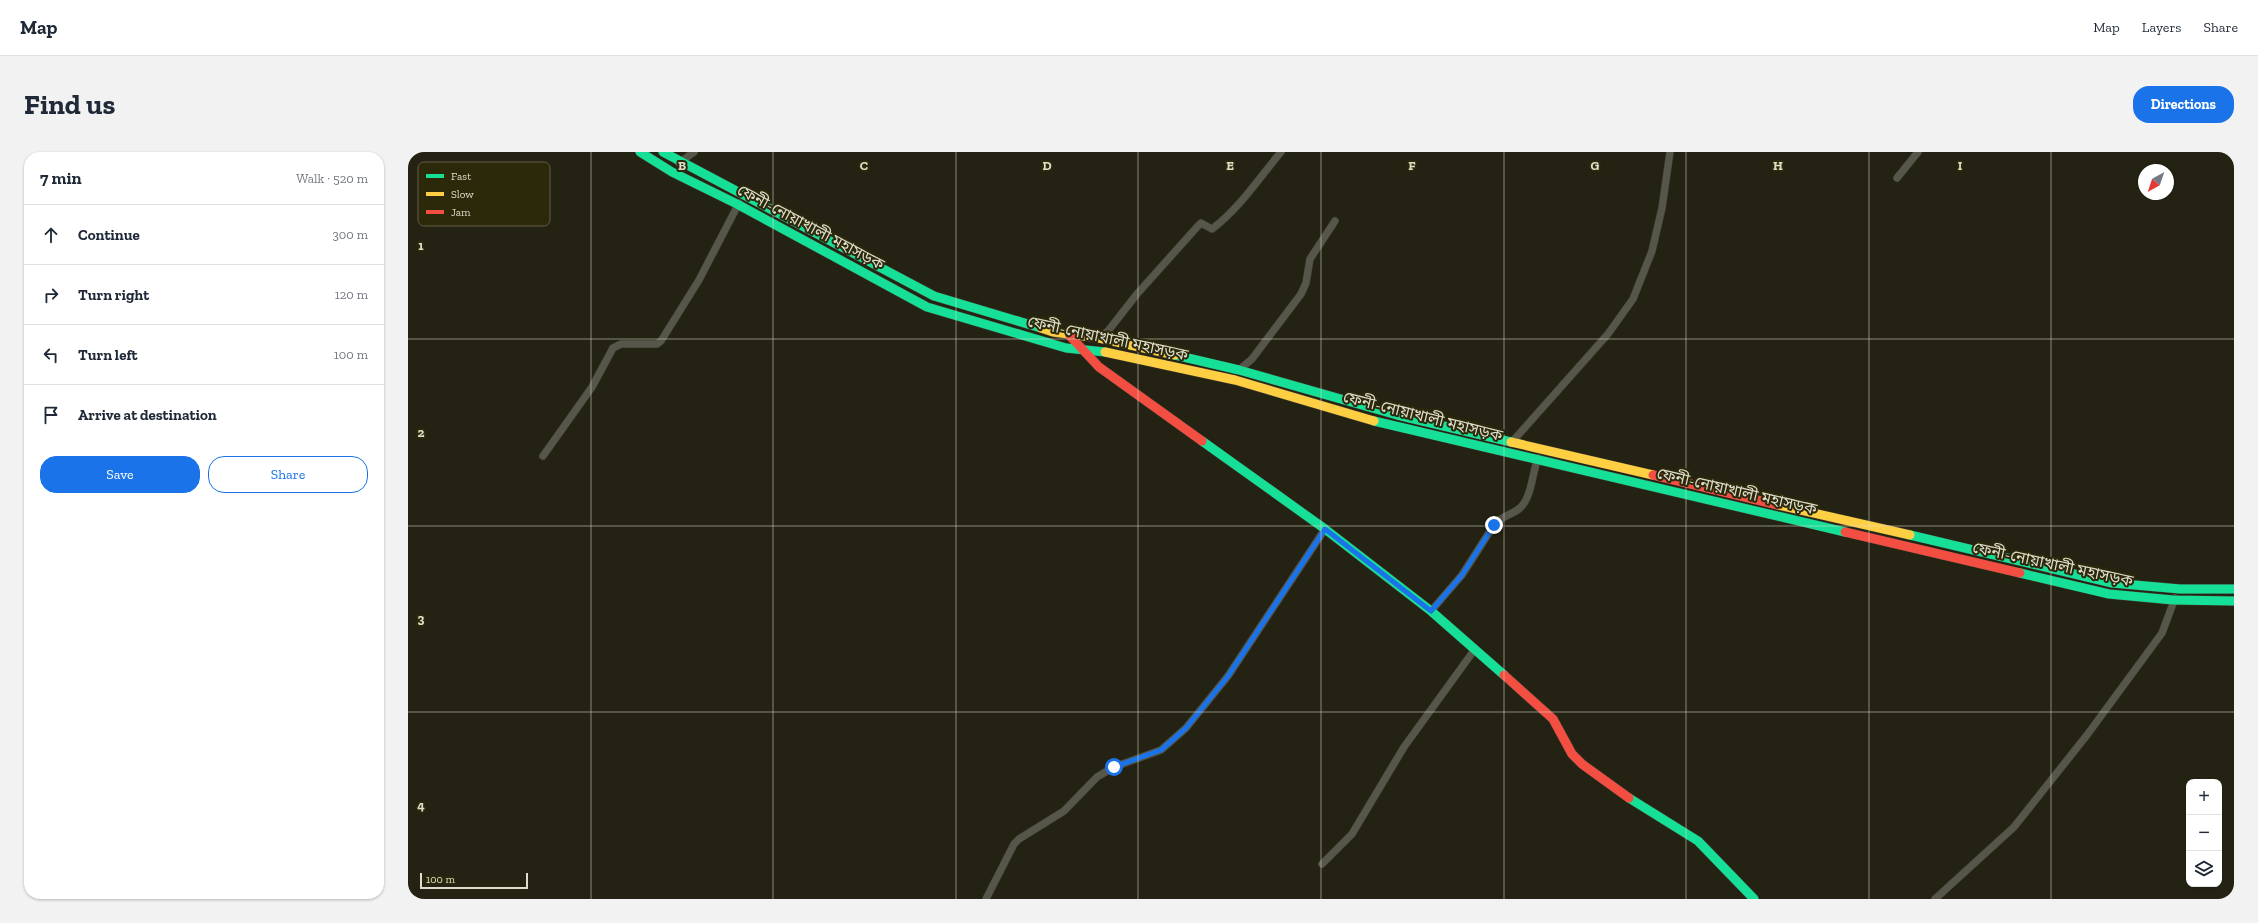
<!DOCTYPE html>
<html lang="en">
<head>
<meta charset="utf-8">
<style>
  body { margin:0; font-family:"Zilla Slab","Noto Sans Bengali",serif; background:#f2f2f3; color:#1f2937 }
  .controls { position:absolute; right:12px; bottom:12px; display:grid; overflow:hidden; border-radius:8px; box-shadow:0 1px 3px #0004 }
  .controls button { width:36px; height:36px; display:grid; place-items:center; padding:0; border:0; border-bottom:1px solid #e0e1e3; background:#fff; color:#1f2937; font:20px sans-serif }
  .compass { position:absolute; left:1730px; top:12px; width:36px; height:36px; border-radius:50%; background:#fff; box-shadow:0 1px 3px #0004; rotate:220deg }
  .scale { position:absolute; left:12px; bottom:10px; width:108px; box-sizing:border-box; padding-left:4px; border:2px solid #deddcc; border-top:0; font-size:11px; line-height:14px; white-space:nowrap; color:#deddcc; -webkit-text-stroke:3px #2c290b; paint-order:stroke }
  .stop { position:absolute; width:12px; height:12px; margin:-9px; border:3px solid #1a73e8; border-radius:50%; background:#fff }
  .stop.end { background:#1a73e8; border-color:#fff; box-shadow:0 1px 4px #0008 }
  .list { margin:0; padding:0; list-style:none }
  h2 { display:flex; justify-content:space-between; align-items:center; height:52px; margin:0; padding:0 16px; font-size:17px }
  h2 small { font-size:13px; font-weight:400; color:#747a83 }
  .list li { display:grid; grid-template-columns:26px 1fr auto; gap:12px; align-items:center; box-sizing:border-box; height:60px; padding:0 16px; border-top:1px solid #e0e1e3 }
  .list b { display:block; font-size:15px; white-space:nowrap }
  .list em { font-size:13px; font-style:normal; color:#747a83 }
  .actions { display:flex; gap:8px; padding:12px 16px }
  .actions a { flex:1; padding:9px 0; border:1px solid #1a73e8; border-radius:16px; text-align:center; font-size:14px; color:#1a73e8 }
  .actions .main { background:#1a73e8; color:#fff }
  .icon { flex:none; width:22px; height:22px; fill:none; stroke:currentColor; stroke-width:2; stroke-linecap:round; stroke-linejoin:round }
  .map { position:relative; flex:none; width:1826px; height:747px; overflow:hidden; border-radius:16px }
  header { display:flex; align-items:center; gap:24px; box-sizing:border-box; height:56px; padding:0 20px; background:#fff; border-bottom:1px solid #e0e1e3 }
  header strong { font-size:19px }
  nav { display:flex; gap:22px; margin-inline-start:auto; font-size:14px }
  .intro { display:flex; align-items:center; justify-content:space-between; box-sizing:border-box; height:96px; padding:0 24px }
  h1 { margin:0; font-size:28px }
  .button { padding:10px 18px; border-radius:16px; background:#1a73e8; color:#fff; font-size:14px; font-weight:700 }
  main { display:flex; gap:24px; padding:0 24px }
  aside { flex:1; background:#fff; border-radius:16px; box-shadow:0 1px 3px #0004 }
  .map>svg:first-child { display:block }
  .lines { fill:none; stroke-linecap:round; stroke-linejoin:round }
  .street-casing { stroke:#403e32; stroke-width:8 }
  .fast-casing { stroke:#403e32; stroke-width:10 }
  .slow-casing { stroke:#403e32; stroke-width:10 }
  .jam-casing { stroke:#403e32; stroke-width:10 }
  .street { stroke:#56564a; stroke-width:7 }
  .fast { stroke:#16e098; stroke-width:9 }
  .slow { stroke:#ffcf43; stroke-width:9 }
  .jam { stroke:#f24e42; stroke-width:9 }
  .route { stroke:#1a73e8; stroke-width:5 }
  .grid { fill:none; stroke:#deddcc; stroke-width:1; stroke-opacity:0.55 }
  .labels { text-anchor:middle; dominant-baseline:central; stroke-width:4; stroke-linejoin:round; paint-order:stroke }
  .street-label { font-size:16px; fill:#deddcc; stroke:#2c290b }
  .key { fill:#2c290b; stroke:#615f45; stroke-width:1 }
  .key-label { font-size:11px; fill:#deddcc }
  .grid-label { font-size:13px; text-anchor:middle; font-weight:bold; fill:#deddcc; stroke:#2c290b; stroke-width:4; stroke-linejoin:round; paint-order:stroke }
</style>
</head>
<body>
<header>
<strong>Map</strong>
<nav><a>Map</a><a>Layers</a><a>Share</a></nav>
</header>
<div class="intro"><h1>Find us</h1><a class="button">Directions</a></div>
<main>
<aside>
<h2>7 min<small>Walk · 520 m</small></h2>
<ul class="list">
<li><svg class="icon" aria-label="ahead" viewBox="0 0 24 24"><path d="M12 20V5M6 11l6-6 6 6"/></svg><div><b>Continue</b></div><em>300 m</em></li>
<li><svg class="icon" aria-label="right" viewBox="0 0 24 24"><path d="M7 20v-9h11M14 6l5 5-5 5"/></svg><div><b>Turn right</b></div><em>120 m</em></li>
<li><svg class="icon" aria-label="left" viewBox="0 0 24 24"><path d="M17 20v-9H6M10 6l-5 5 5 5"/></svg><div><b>Turn left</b></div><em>100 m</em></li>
<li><svg class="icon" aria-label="arrive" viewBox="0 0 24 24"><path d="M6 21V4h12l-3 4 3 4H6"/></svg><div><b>Arrive at destination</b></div></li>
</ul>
<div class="actions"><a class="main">Save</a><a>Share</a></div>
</aside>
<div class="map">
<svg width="1826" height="747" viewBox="0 0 1826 747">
  <rect width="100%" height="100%" fill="#242313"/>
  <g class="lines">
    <g class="street-casing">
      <g id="street">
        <path d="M271 11 286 0"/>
        <path d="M1489 26 1510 0"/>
        <path d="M691 186 700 179 729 142 789 75 793 71 804 77C832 56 851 26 873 0"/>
        <path d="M831 218 844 207 893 142 898 131 902 107 927 69"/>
        <path d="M1104 290 1200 182 1225 147 1244 99 1254 56 1262 0"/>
        <path d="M135 304 184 235 205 196 213 192H249L253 189 291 128 331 51"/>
        <path d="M1023 459 1054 423 1086 373C1095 363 1104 363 1112 356 1124 345 1124 321 1130 306"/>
        <path d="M914 712 944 682 996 595 1067 497"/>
        <path d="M578 747 606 692 611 687 656 659 689 625 706 615 753 598 778 576 820 524 917 377"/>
        <path d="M1527 747 1606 675 1679 583 1754 481 1767 446"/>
      </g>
    </g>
    <g class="fast-casing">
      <g id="fast">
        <path d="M232 0 264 20 329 52 519 155 658 196 697 200"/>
        <path d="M255 0 526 144 633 176"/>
        <path d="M767 203 831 218 989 263 1103 290"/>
        <path d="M966 269 1437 380"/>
        <path d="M794 289 917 377 1023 459 1096 523"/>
        <path d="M1502 383 1704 431 1772 437H1826"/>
        <path d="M1612 421 1701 442 1765 448 1826 449"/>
        <path d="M1221 646 1290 689 1346 747"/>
      </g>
    </g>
    <g class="slow-casing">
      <g id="slow">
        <path d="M633 176 645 180 691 186 767 203"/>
        <path d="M697 200 827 228 966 269"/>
        <path d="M1103 290 1245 323"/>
        <path d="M1370 353 1502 383"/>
      </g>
    </g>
    <g class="jam-casing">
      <g id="jam">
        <path d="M662 184 691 215 794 289"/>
        <path d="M1245 323 1370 353"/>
        <path d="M1437 380 1612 421"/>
        <path d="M1096 523 1145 567 1164 602 1174 612 1221 646"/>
      </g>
    </g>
    <use href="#street" class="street"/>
    <use href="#fast" class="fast"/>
    <use href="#slow" class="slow"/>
    <use href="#jam" class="jam"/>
  </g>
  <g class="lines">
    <path class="route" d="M706 615 753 598 778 576 820 524 917 377 1023 459 1054 423 1086 373"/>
  </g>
  <path class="grid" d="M183 0V747M365 0V747M548 0V747M730 0V747M913 0V747M1096 0V747M1278 0V747M1461 0V747M1643 0V747M0 187H1826M0 374H1826M0 560H1826"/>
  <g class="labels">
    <g class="street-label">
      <text transform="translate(403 75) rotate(28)">ফেনী-নোয়াখালী মহাসড়ক</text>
      <text transform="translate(700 186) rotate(12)">ফেনী-নোয়াখালী মহাসড়ক</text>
      <text transform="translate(1015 264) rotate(14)">ফেনী-নোয়াখালী মহাসড়ক</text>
      <text transform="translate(1329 339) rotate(13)">ফেনী-নোয়াখালী মহাসড়ক</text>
      <text transform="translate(1645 412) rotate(12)">ফেনী-নোয়াখালী মহাসড়ক</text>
    </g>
  </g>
  <rect x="10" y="10" width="132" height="64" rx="6" class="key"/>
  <rect x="18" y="22" width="18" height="4" fill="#16e098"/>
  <rect x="18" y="40" width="18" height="4" fill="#ffcf43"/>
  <rect x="18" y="58" width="18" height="4" fill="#f24e42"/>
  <g class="key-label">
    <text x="43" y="28">Fast</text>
    <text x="43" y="46">Slow</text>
    <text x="43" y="64">Jam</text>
  </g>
  <g class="grid-label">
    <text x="274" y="18">B</text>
    <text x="456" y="18">C</text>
    <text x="639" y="18">D</text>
    <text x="822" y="18">E</text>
    <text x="1004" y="18">F</text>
    <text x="1187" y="18">G</text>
    <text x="1370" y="18">H</text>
    <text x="1552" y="18">I</text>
    <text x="13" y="98">1</text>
    <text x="13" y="285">2</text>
    <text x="13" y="471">3</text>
    <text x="13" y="658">4</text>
  </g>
</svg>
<div class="controls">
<button>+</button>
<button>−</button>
<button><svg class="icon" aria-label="layers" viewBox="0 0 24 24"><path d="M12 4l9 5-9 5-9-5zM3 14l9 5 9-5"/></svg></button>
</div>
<svg class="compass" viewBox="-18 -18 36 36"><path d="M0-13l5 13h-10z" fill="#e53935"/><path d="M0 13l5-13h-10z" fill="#747a83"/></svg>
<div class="scale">100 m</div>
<div class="stop" style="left:706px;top:615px"></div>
<div class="stop end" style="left:1086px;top:373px"></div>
</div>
</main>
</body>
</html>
